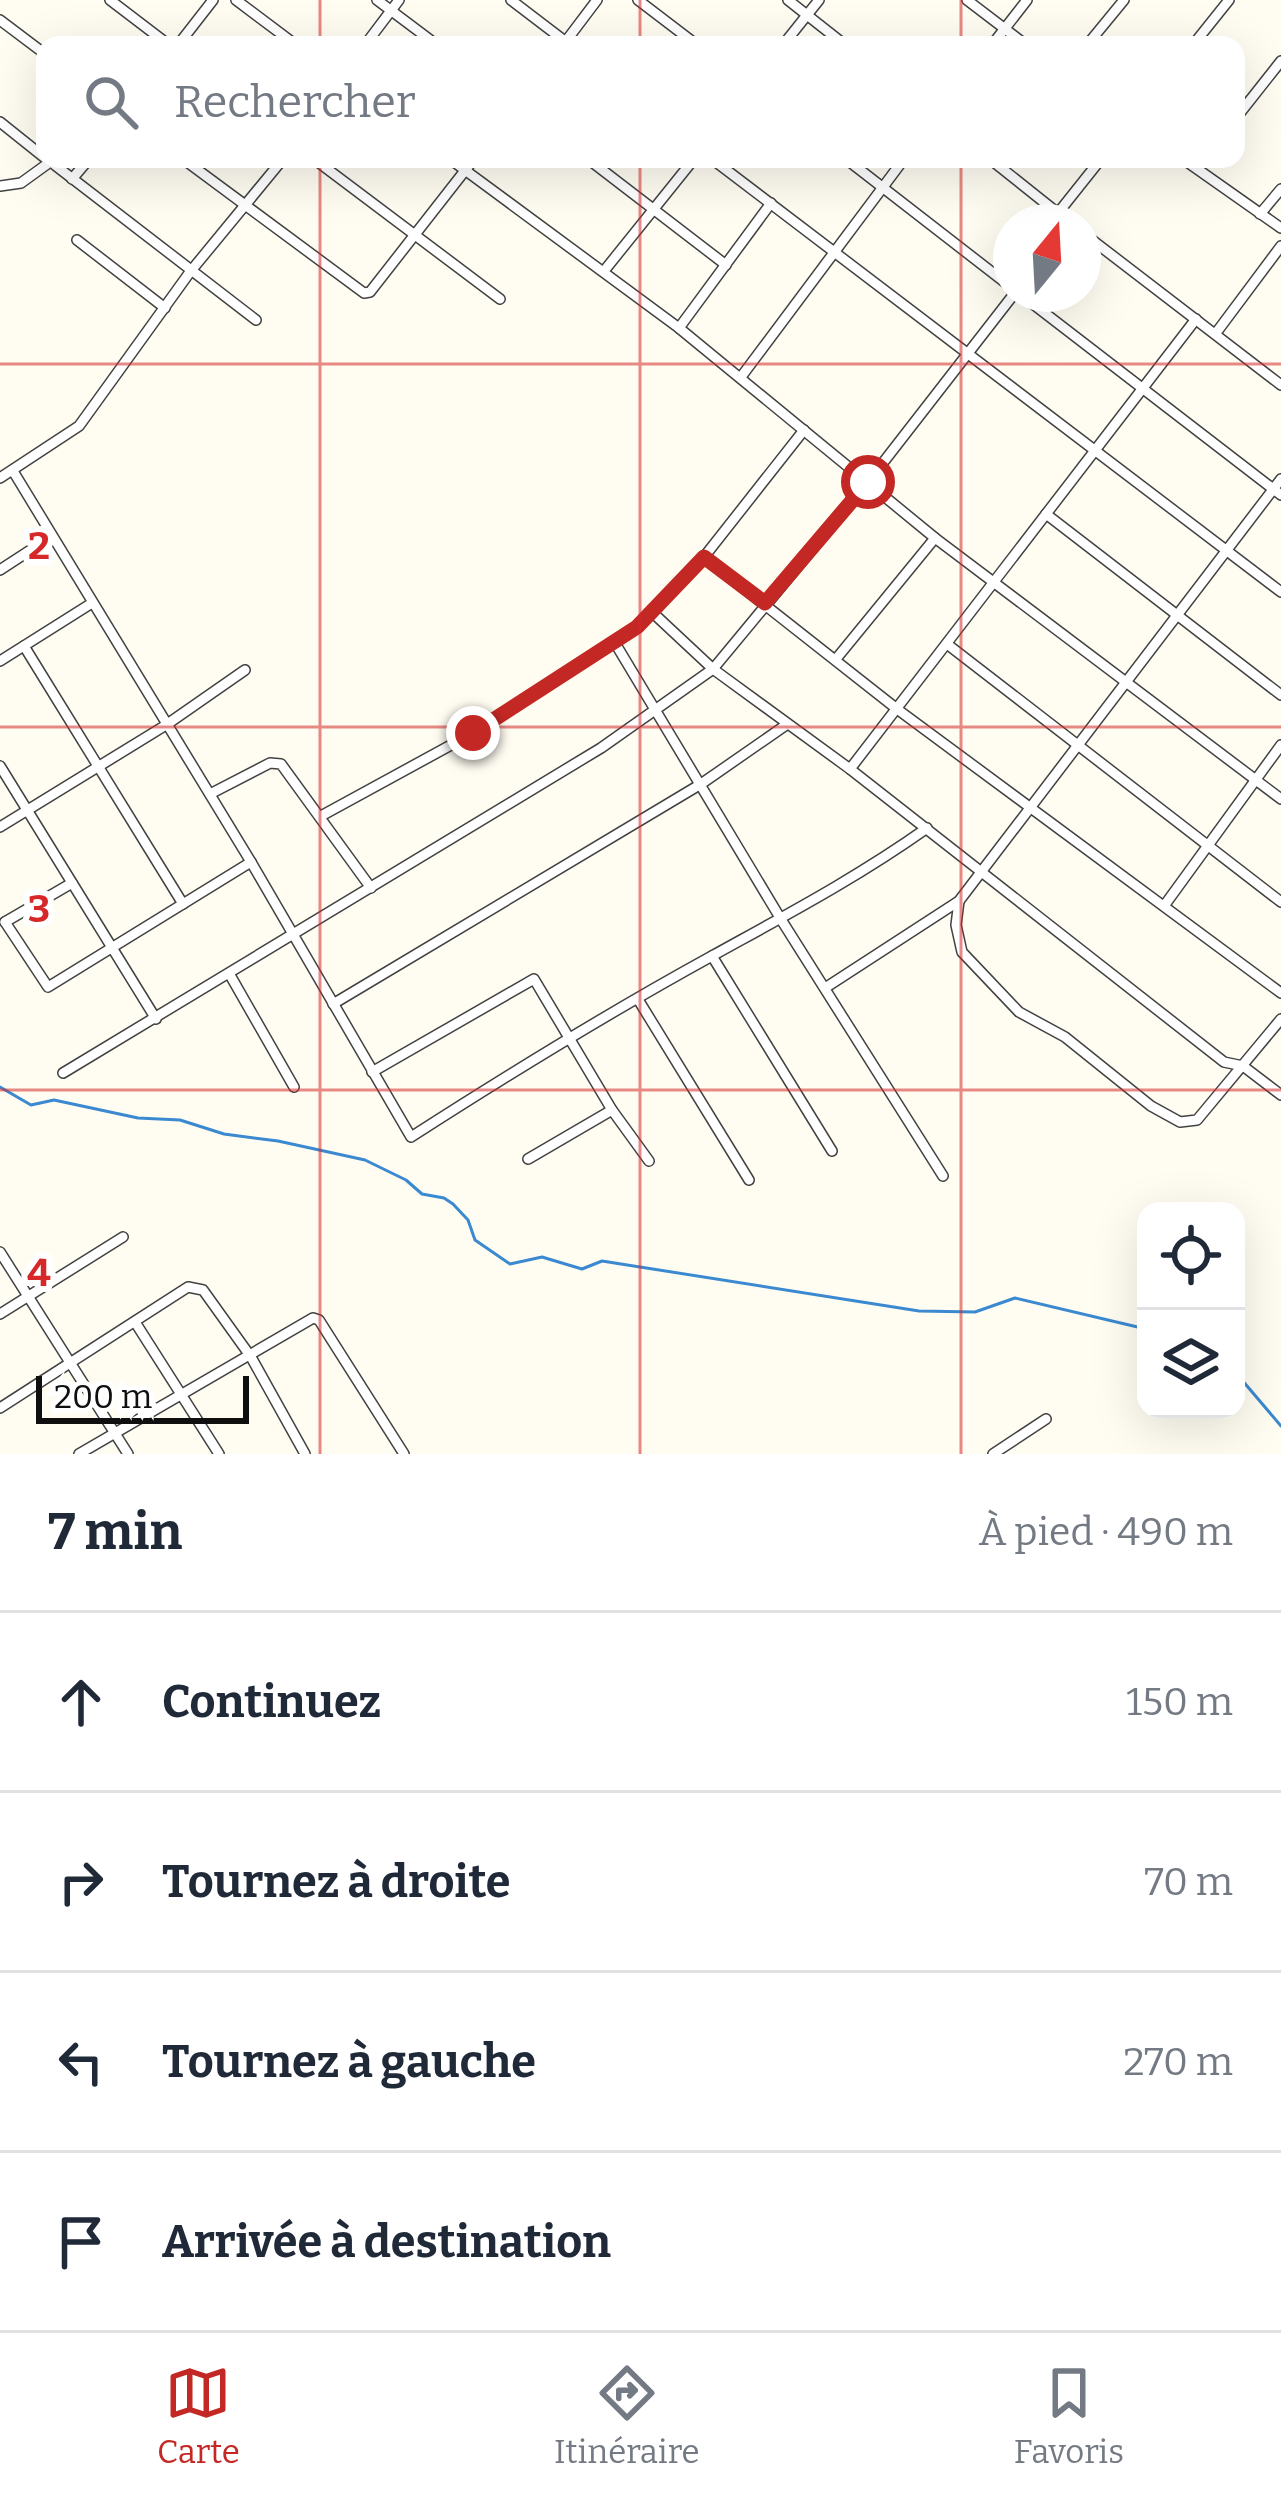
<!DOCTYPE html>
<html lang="fr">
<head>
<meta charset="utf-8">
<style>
  body { margin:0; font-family:Bitter,serif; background:#f2f2f3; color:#1f2937 }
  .controls { position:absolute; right:36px; bottom:36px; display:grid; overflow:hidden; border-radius:24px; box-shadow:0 12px 48px #0002 }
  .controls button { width:108px; height:108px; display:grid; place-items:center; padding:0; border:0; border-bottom:3px solid #e0e1e3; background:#fff; color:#1f2937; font:60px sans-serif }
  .compass { position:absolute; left:993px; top:204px; width:108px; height:108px; border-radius:50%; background:#fff; box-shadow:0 12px 48px #0002; rotate:18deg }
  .scale { position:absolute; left:36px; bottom:30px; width:213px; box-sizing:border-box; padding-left:12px; border:6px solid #0f0f0f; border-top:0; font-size:33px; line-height:42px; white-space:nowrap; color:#0f0f0f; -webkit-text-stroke:9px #fff; paint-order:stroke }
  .stop { position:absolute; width:36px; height:36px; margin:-27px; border:9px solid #c32824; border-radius:50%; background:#fff }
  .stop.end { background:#c32824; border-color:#fff; box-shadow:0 3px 12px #0008 }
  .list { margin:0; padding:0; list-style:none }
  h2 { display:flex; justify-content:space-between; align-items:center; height:156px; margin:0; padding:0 48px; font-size:51px }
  h2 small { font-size:39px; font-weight:400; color:#747a83 }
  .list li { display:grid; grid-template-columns:78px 1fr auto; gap:36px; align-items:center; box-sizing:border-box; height:180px; padding:0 48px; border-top:3px solid #e0e1e3 }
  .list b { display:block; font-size:45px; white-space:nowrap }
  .list em { font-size:39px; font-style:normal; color:#747a83 }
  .icon { flex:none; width:66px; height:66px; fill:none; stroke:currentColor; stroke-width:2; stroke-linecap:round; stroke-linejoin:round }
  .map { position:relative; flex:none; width:1281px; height:1454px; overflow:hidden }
  .search { position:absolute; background:#fff; box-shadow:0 12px 48px #0002; left:36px; right:36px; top:36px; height:132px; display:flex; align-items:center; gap:30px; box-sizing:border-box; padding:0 42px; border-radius:24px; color:#747a83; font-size:45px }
  .sheet { height:876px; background:#fff }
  nav { display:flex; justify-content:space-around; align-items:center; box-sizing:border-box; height:168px; border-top:3px solid #e0e1e3; background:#fff; font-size:33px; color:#747a83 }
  nav a { display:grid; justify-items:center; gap:6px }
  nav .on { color:#c32824 }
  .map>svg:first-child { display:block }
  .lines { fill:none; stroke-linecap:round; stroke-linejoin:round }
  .stream { stroke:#3b89d0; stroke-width:3 }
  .minor-casing { stroke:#424242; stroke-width:12 }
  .minor { stroke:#fff; stroke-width:9 }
  .route { stroke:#c32824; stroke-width:15 }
  .grid { fill:none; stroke:#d62828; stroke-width:3; stroke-opacity:0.55 }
  .grid-label { font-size:39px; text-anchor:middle; font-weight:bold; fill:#d62828; stroke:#fff; stroke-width:12; stroke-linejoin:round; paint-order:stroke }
</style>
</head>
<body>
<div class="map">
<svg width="1281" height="1454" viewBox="0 0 1281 1454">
  <rect width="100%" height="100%" fill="#fffdf2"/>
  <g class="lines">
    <g class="stream">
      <path d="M0 1087 31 1105 54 1100 138 1118 180 1120 224 1134 278 1141 365 1160 406 1180 422 1194 444 1198 453 1204 468 1220 475 1240 510 1264 542 1257 582 1269 602 1261 919 1311 975 1312 1015 1298 1146 1329"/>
      <path d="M1236 1373 1281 1426"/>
    </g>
    <g class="minor-casing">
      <g id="minor">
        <path d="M110 0 169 45"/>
        <path d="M236 0 296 45"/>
        <path d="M377 0 437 45"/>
        <path d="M511 0 570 45"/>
        <path d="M638 0 697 45"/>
        <path d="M788 0 845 45"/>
        <path d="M967 0 1026 45"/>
        <path d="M0 20 45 54"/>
        <path d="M178 45 213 0"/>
        <path d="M365 45 399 0"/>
        <path d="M563 45 597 0"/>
        <path d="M783 45 819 0"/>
        <path d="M992 45 1027 0"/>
        <path d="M1087 45 1124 0"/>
        <path d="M1193 45 1229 0"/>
        <path d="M1236 118 1281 61"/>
        <path d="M0 122 45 158"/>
        <path d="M47 159 256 320"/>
        <path d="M183 159 364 293 370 292 474 159"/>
        <path d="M314 159 500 299"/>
        <path d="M450 159 679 328 935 538 1281 799"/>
        <path d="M588 159 726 265"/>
        <path d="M712 159 1281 592"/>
        <path d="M846 159 1011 287"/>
        <path d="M990 159 1069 222"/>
        <path d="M1183 159 1281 228"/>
        <path d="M72 179 89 159"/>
        <path d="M0 186 21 183 50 162"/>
        <path d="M1058 213 1101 159"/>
        <path d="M1260 214 1281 189"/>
        <path d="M1083 233 1281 385"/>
        <path d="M77 240 165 308"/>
        <path d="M604 271 694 159"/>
        <path d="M1020 294 1281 495"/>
        <path d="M679 328 771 203"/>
        <path d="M1216 333 1281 246"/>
        <path d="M741 377 904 159"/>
        <path d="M13 471 251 862 411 1137C509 1074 610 1012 712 956 786 915 858 877 927 828"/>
        <path d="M0 478 79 426 190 272 283 159"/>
        <path d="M1046 514 1281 695"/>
        <path d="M704 557 897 709 1281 993"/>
        <path d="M0 570 52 536"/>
        <path d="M652 612 713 669 850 769 1224 1062 1243 1066 1281 1095"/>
        <path d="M615 643 782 921 943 1176"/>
        <path d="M947 644 1281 902"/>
        <path d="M24 646 183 904"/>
        <path d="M836 659 935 538"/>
        <path d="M0 661 92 603"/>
        <path d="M0 766 156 1019"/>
        <path d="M850 769 1196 319"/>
        <path d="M210 794 270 763 281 764 371 888"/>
        <path d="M321 816 473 733 637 627 704 557 804 430"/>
        <path d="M0 827 166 725 245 670"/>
        <path d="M959 901 956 925 962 952 1019 1012 1065 1037 1151 1106 1180 1122 1197 1120 1281 1019"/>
        <path d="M1164 906 1281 745"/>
        <path d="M5 922 48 987 251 862"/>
        <path d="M5 922 72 883"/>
        <path d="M712 956 832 1151"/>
        <path d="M230 975 294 1087"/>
        <path d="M825 988 959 901 1281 479"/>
        <path d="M639 1001 749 1180"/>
        <path d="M333 1004 701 784 786 725"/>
        <path d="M372 1072 534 979 612 1110 649 1161"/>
        <path d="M63 1073 601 748 713 669 868 482 1014 294"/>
        <path d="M528 1159 612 1110"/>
        <path d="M0 1252 128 1454"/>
        <path d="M0 1314 123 1237"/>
        <path d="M135 1322 219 1454"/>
        <path d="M0 1408 188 1287 203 1290 251 1357 305 1454"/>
        <path d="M79 1454 313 1318 319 1320 404 1454"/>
        <path d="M993 1454 1046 1419"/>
      </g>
    </g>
    <use href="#minor" class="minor"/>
  </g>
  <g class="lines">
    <path class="route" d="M473 733 637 627 704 557 765 603 868 482"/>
  </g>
  <path class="grid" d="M320 0V45M640 0V45M961 0V45M320 159V1454M640 159V1454M961 159V1454M0 364H1281M0 727H1281M0 1090H1281"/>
  <g class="grid-label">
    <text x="39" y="559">2</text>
    <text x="39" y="922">3</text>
    <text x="39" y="1286">4</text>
  </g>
</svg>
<div class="controls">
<button><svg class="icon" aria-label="locate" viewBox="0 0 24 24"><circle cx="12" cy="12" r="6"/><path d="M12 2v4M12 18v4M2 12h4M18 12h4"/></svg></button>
<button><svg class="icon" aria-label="layers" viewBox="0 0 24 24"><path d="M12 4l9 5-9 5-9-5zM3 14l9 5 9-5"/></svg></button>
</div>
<svg class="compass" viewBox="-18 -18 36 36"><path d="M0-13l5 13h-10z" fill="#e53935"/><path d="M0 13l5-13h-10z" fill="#747a83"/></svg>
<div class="scale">200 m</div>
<div class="stop" style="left:868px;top:482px"></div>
<div class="stop end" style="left:473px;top:733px"></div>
<div class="search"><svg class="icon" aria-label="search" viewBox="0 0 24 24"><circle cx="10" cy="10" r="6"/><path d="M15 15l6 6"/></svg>Rechercher</div>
</div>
<section class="sheet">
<h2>7 min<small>À pied · 490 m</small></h2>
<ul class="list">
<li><svg class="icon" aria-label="ahead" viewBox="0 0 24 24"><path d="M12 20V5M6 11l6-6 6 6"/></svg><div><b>Continuez</b></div><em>150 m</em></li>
<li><svg class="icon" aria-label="right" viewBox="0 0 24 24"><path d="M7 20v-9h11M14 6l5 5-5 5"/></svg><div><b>Tournez à droite</b></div><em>70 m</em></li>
<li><svg class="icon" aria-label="left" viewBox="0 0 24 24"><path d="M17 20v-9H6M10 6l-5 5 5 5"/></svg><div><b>Tournez à gauche</b></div><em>270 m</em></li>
<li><svg class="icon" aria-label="arrive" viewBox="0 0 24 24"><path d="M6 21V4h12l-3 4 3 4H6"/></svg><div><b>Arrivée à destination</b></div></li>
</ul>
</section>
<nav>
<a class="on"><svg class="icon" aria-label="map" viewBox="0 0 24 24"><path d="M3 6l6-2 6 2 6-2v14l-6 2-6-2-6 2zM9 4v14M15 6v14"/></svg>Carte</a>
<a><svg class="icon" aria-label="directions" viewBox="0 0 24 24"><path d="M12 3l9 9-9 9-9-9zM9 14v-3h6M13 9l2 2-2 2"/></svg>Itinéraire</a>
<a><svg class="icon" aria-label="saved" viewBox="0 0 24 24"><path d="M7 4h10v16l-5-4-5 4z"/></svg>Favoris</a>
</nav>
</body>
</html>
